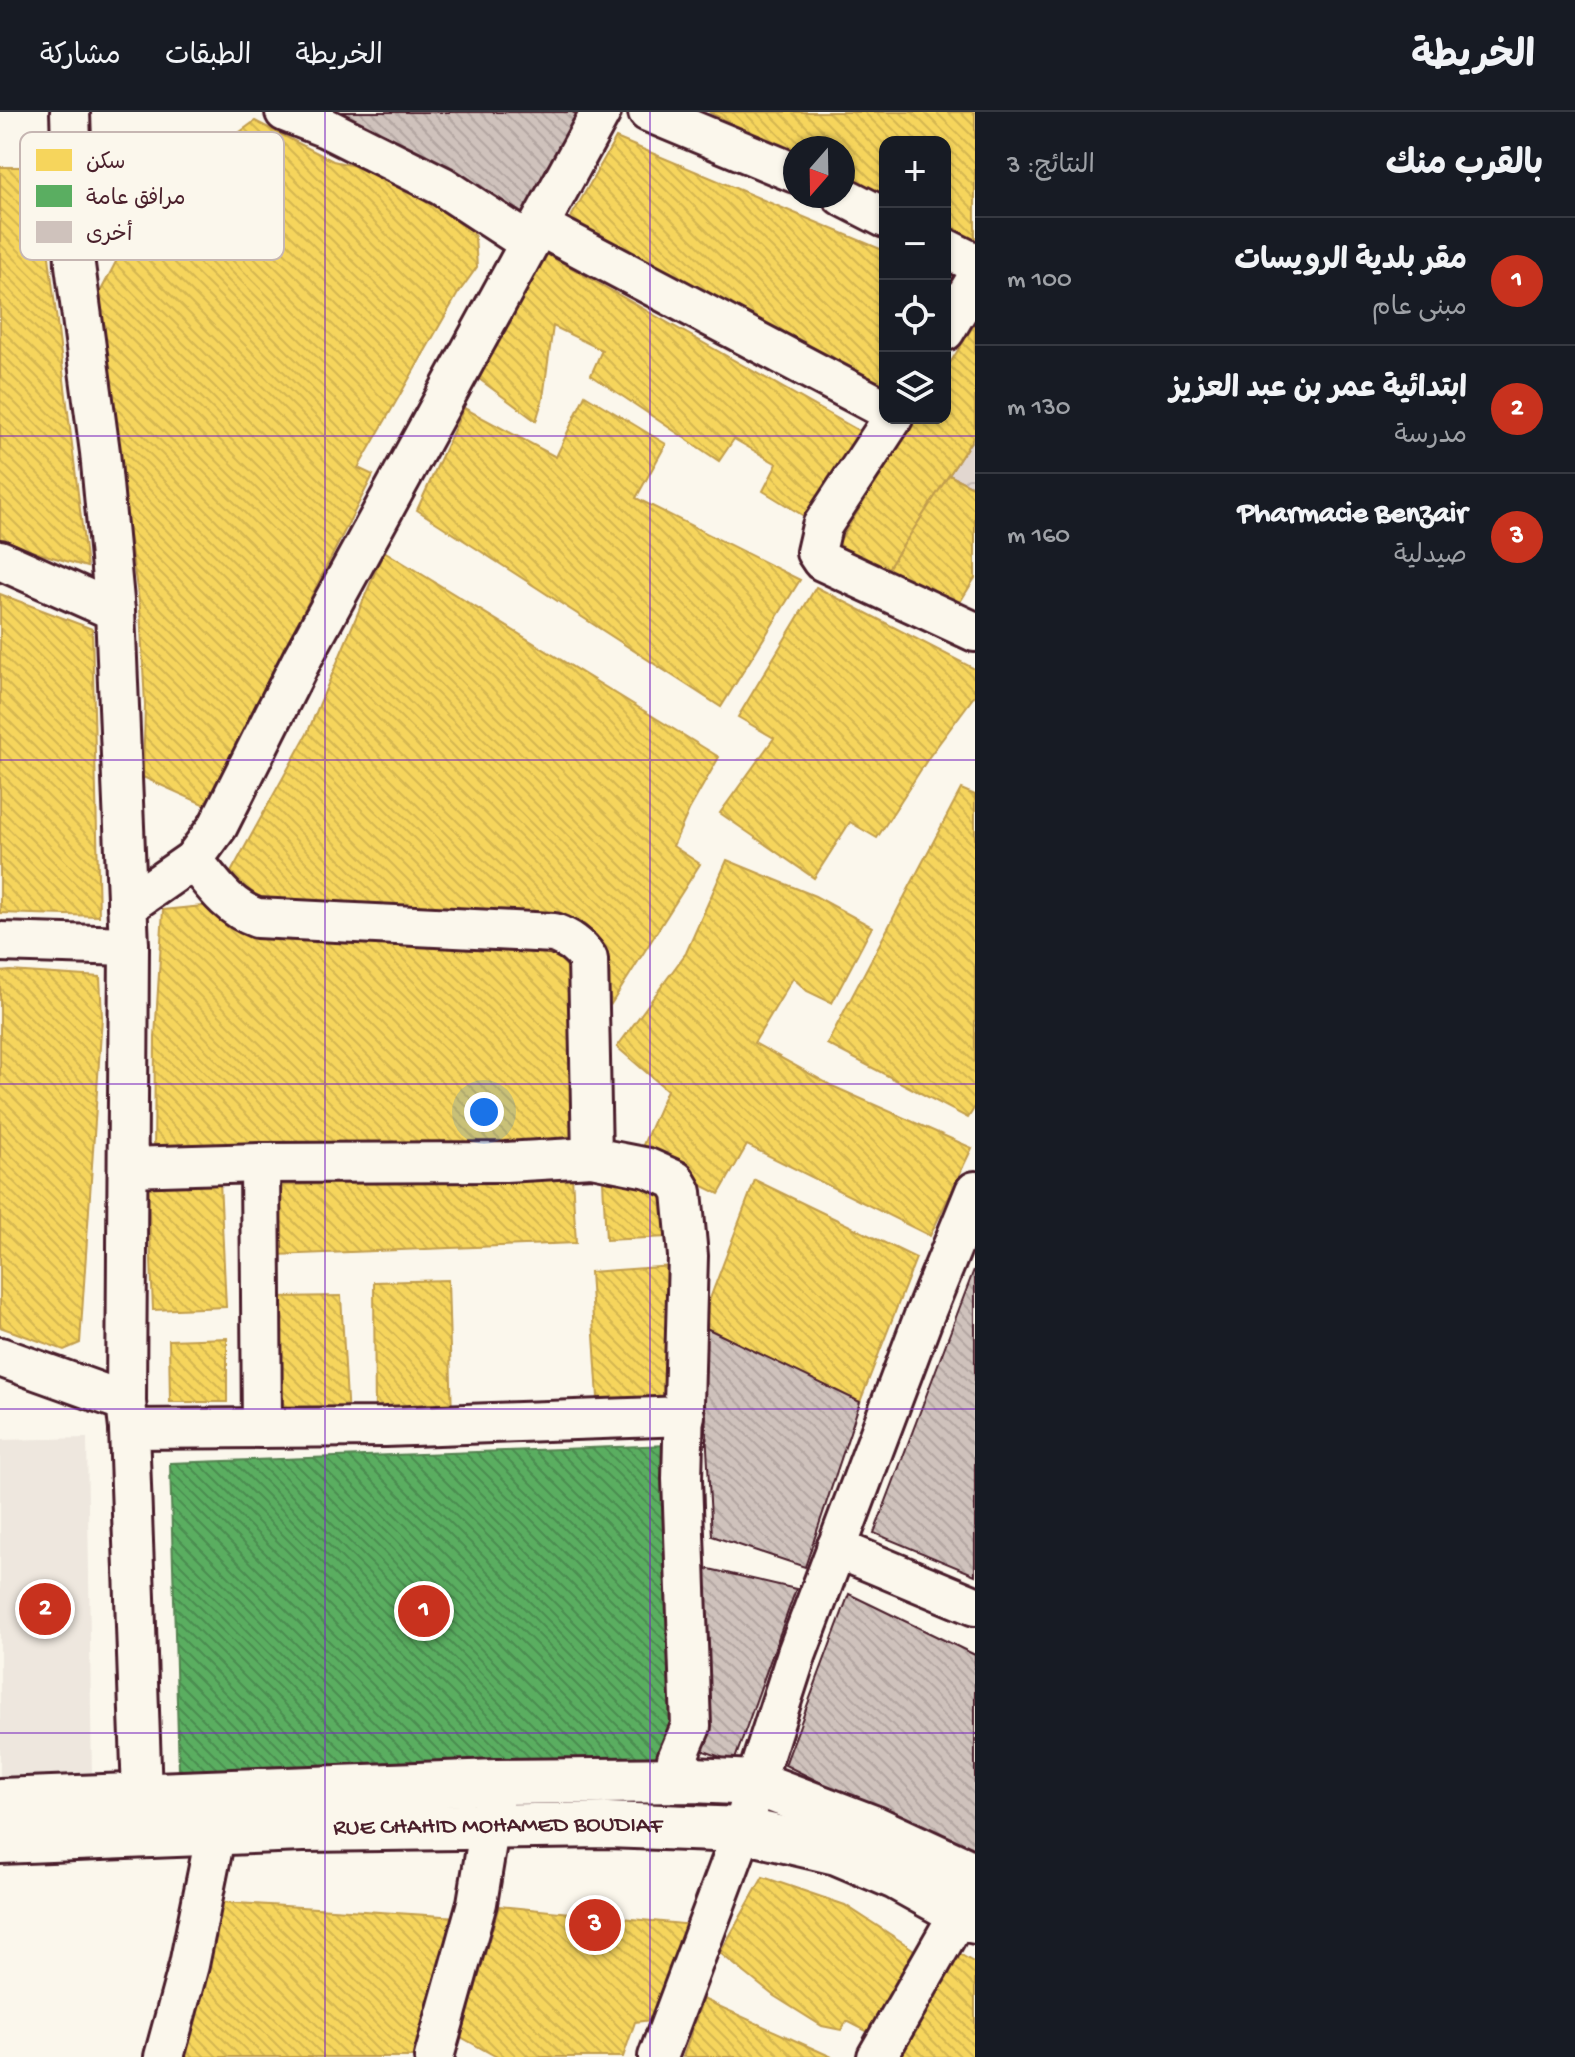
<!DOCTYPE html>
<html lang="ar">
<head>
<meta charset="utf-8">
<style>
  body { margin:0; font-family:"Gochi Hand","Playpen Sans Arabic",sans-serif; background:#20242c; color:#f1f3f6; direction:rtl }
  .controls { position:absolute; right:24px; top:24px; display:grid; overflow:hidden; border-radius:16px; box-shadow:0 2px 6px #0004 }
  .controls button { width:72px; height:72px; display:grid; place-items:center; padding:0; border:0; border-bottom:2px solid #363941; background:#171b24; color:#f1f3f6; font:40px sans-serif }
  .compass { position:absolute; left:783px; top:24px; width:72px; height:72px; border-radius:50%; background:#171b24; box-shadow:0 2px 6px #0004; rotate:200deg }
  .you { position:absolute; left:484px; top:1000px; width:28px; height:28px; margin:-20px; border:6px solid #fff; border-radius:50%; background:#1a73e8; box-shadow:0 0 0 12px #1a73e833 }
  .badge { display:grid; place-items:center; width:52px; height:52px; border-radius:50%; background:#c8321e; color:#fff; font-size:26px; font-weight:700 }
  .pin { position:absolute; translate:-50% -50%; border:4px solid #fff; box-shadow:0 2px 8px #0006 }
  .list { margin:0; padding:0; list-style:none }
  h2 { display:flex; justify-content:space-between; align-items:center; height:104px; margin:0; padding:0 32px; font-size:34px }
  h2 small { font-size:26px; font-weight:400; color:#9ea1a6 }
  .list li { display:grid; grid-template-columns:52px 1fr auto; gap:24px; align-items:center; box-sizing:border-box; height:128px; padding:0 32px; border-top:2px solid #363941 }
  .list b { display:block; font-size:30px; white-space:nowrap }
  .list p { margin:0; font-size:26px; white-space:nowrap; color:#9ea1a6 }
  .list em { font-size:26px; font-style:normal; color:#9ea1a6 }
  .icon { flex:none; width:44px; height:44px; fill:none; stroke:currentColor; stroke-width:2; stroke-linecap:round; stroke-linejoin:round }
  .map { position:relative; flex:none; width:975px; height:1945px; overflow:hidden; direction:ltr }
  header { display:flex; align-items:center; gap:48px; box-sizing:border-box; height:112px; padding:0 40px; background:#171b24; border-bottom:2px solid #363941 }
  header strong { font-size:38px }
  nav { display:flex; gap:44px; margin-inline-start:auto; font-size:28px }
  main { display:flex }
  aside { flex:1; background:#171b24 }
  .map>svg:first-child { display:block }
  .built { fill:#eee7de }
  .park { fill:url(#park-crowns); stroke:#967b7e; stroke-width:2 }
  .homes { fill:url(#homes-back-hatch); stroke:#c29e4d; stroke-width:2 }
  .public { fill:url(#public-back-hatch); stroke:#558351; stroke-width:2 }
  .building { fill:url(#building-back-hatch); stroke:#4a1f2b; stroke-width:2 }
  .lines { fill:none; stroke-linecap:round; stroke-linejoin:round }
  .minor-casing { stroke:#4a1f2b; stroke-width:44 }
  .secondary-casing { stroke:#4a1f2b; stroke-width:50 }
  .minor { stroke:#fbf7ec; stroke-width:38 }
  .secondary { stroke:#fbf7ec; stroke-width:44 }
  .grid { fill:none; stroke:#7b2cbf; stroke-width:2; stroke-opacity:0.55 }
  .labels { text-anchor:middle; dominant-baseline:central; stroke-width:8; stroke-linejoin:round; paint-order:stroke }
  .street-label { font-size:24px; fill:#4a1f2b; stroke:#fbf7ec }
  .key { fill:#fbf7ec; stroke:#c6b6b2; stroke-width:2 }
  .key-label { font-size:22px; fill:#4a1f2b }
</style>
</head>
<body>
<header>
<strong>الخريطة</strong>
<nav><a>الخريطة</a><a>الطبقات</a><a>مشاركة</a></nav>
</header>
<main>
<aside>
<h2>بالقرب منك<small>النتائج: 3</small></h2>
<ul class="list">
<li><span class="badge">1</span><div><b>مقر بلدية الرويسات</b><p>مبنى عام</p></div><em>100 m</em></li>
<li><span class="badge">2</span><div><b>ابتدائية عمر بن عبد العزيز</b><p>مدرسة</p></div><em>130 m</em></li>
<li><span class="badge">3</span><div><b>Pharmacie Benzair</b><p>صيدلية</p></div><em>160 m</em></li>
</ul>
</aside>
<div class="map">
<svg width="975" height="1945" viewBox="0 0 975 1945">
  <defs>
    <pattern id="park-crowns" width="20" height="18" patternUnits="userSpaceOnUse" patternTransform="scale(2)"><rect width="20" height="18" fill="#e2d7d0"/><path d="M2 6a3 3 0 1 1 6 0M12 15a3 3 0 1 1 6 0" fill="none" stroke="#c3b8b3"/></pattern>
    <pattern id="homes-back-hatch" width="6" height="6" patternUnits="userSpaceOnUse" patternTransform="scale(2)"><rect width="6" height="6" fill="#f6d55c"/><path d="M-1 5l2 2M0 0l6 6M5-1l2 2" fill="none" stroke="#d4b650"/></pattern>
    <pattern id="public-back-hatch" width="6" height="6" patternUnits="userSpaceOnUse" patternTransform="scale(2)"><rect width="6" height="6" fill="#5aae61"/><path d="M-1 5l2 2M0 0l6 6M5-1l2 2" fill="none" stroke="#4c8d50"/></pattern>
    <pattern id="building-back-hatch" width="6" height="6" patternUnits="userSpaceOnUse" patternTransform="scale(2)"><rect width="6" height="6" fill="#cfc2bc"/><path d="M-1 5l2 2M0 0l6 6M5-1l2 2" fill="none" stroke="#b3a6a2"/></pattern>
  </defs>
  <rect width="100%" height="100%" fill="#fbf7ec"/>
  <filter id="ink" filterUnits="userSpaceOnUse"><feTurbulence type="fractalNoise" baseFrequency=".0125" numOctaves="2"/><feDisplacementMap in="SourceGraphic" scale="16" xChannelSelector="R" yChannelSelector="G"/><feConvolveMatrix kernelMatrix="1 2 1 2 8 2 1 2 1" color-interpolation-filters="sRGB"/></filter>
  <g filter="url(#ink)">
    <path class="built" d="M87 1326 92 1666 0 1669V1328Z"/>
    <path class="park" d="M975 323V376L949 363Z"/>
    <g class="homes">
      <path d="M709 0H975V135L945 120V30H885V90L843 68V36H795V44Z"/>
      <path d="M255 9 333 49 377 59 463 104 475 125 477 155 457 183 358 356 373 363 205 693 143 665 145 593 140 496 94 192 171 44 225 31Z"/>
      <path d="M616 26 885 139V279L581 133 570 107Z"/>
      <path d="M0 55H38L87 455 0 430Z"/>
      <path d="M543 140 859 319 809 407 763 379 777 352 734 327 719 349 591 263 602 238 553 214 543 286 536 309 475 264Z"/>
      <path d="M975 211V323L877 474 832 441 916 306H945V259Z"/>
      <path d="M585 283 666 332 636 386 800 468 721 595 417 398 464 296 556 345Z"/>
      <path d="M949 363 975 376V466L952 503 882 466Z"/>
      <path d="M384 439 719 645 689 698 673 734 700 752 599 911 577 1040 154 1051 155 925 163 798 213 793 307 622Z"/>
      <path d="M816 475 975 557V583L929 645 877 726 850 710 814 766 720 701 774 626 738 605Z"/>
      <path d="M0 482 92 517 99 804 0 801Z"/>
      <path d="M961 677 975 683V995L968 1006 827 932Z"/>
      <path d="M727 748 815 784 872 815 832 891 807 879 793 866 754 931 830 973 972 1036 930 1124 747 1033 719 1082 639 1042 667 978 617 935 686 841Z"/>
      <path d="M10 859 100 865 102 905 80 1231 64 1238 0 1215V860Z"/>
      <path d="M572 1064 576 1131 276 1143 269 1074Z"/>
      <path d="M645 1068 664 1085 668 1125 606 1128 603 1069Z"/>
      <path d="M755 1068 916 1146 860 1290 700 1213Z"/>
      <path d="M220 1069 226 1195 153 1198 148 1073Z"/>
      <path d="M672 1154 675 1297 599 1302 590 1160Z"/>
      <path d="M448 1168 452 1305 375 1309 374 1170Z"/>
      <path d="M341 1184 348 1306 280 1311 275 1185Z"/>
      <path d="M227 1226V1290H170L169 1228Z"/>
      <path d="M763 1765 845 1793 922 1843 876 1924 847 1909 841 1918 822 1914 774 1884 720 1841Z"/>
      <path d="M220 1790 458 1805 419 1927 426 1931 420 1945H180Z"/>
      <path d="M499 1794 694 1813 679 1857 651 1908 635 1910 623 1945H497L461 1925Z"/>
      <path d="M958 1841 975 1851V1945H899Z"/>
      <path d="M703 1887 832 1945H683Z"/>
    </g>
    <path class="public" d="M669 1333 677 1647 545 1652 179 1659 170 1351Z"/>
    <g class="building">
      <path d="M310 0H572L583 5 526 110Z"/>
      <path d="M975 1155V1463L874 1421Z"/>
      <path d="M700 1213 860 1290 805 1455 712 1424Z"/>
      <path d="M692 1453 796 1477 734 1650 696 1636Z"/>
      <path d="M849 1482 975 1543V1747L785 1653Z"/>
    </g>
    <g class="lines">
      <g class="minor-casing">
        <g id="minor">
          <path d="M70 0 75 153 100 340 115 499 129 834 126 1290 129 1317 143 1711"/>
          <path d="M285 0 326 16 442 74 529 131"/>
          <path d="M648 0 795 61"/>
          <path d="M842 84 885 106"/>
          <path d="M539 114 885 297"/>
          <path d="M945 136 975 151"/>
          <path d="M945 219 975 169"/>
          <path d="M893 306 822 414 816 440 822 449 975 520"/>
          <path d="M0 448 115 499"/>
          <path d="M193 748C212 771 228 796 257 806L554 821C569 827 579 833 588 847L592 1045"/>
          <path d="M127 794 193 748 218 714 303 545 601 0"/>
          <path d="M0 830 129 834"/>
          <path d="M260 1051 262 1316"/>
          <path d="M128 1055 260 1051 505 1050 592 1045 648 1056 675 1068 682 1080 688 1144 682 1367 691 1614 677 1647 693 1668"/>
          <path d="M0 1245 126 1290"/>
          <path d="M129 1317 385 1315 685 1304"/>
          <path d="M836 1436 975 1494"/>
          <path d="M164 1945 189 1853 216 1720"/>
          <path d="M434 1945 477 1791 497 1670"/>
          <path d="M658 1945 743 1718 755 1671 797 1541 924 1204 975 1079"/>
          <path d="M877 1945 960 1800"/>
        </g>
      </g>
      <g class="secondary-casing">
        <g id="secondary">
          <path d="M0 1689 497 1670 693 1668 755 1671 873 1716 975 1763"/>
          <path id="s1" d="M0 1729 303 1717 607 1713 743 1718 837 1740 896 1765 975 1809"/>
        </g>
      </g>
      <use href="#minor" class="minor"/>
      <use href="#secondary" class="secondary"/>
    </g>
  </g>
  <path class="grid" d="M325 0V1945M650 0V1945M0 324H975M0 648H975M0 972H975M0 1297H975M0 1621H975"/>
  <g class="labels">
    <g class="street-label">
      <text stroke="none"><textPath href="#s1" startOffset="498">RUE CHAHID MOHAMED BOUDIAF</textPath></text>
    </g>
  </g>
  <rect x="20" y="20" width="264" height="128" rx="12" class="key"/>
  <rect x="36" y="37" width="36" height="22" fill="#f6d55c"/>
  <rect x="36" y="73" width="36" height="22" fill="#5aae61"/>
  <rect x="36" y="109" width="36" height="22" fill="#cfc2bc"/>
  <g class="key-label">
    <text x="86" y="56">سكن</text>
    <text x="86" y="92">مرافق عامة</text>
    <text x="86" y="128">أخرى</text>
  </g>
</svg>
<div class="controls">
<button>+</button>
<button>−</button>
<button><svg class="icon" aria-label="locate" viewBox="0 0 24 24"><circle cx="12" cy="12" r="6"/><path d="M12 2v4M12 18v4M2 12h4M18 12h4"/></svg></button>
<button><svg class="icon" aria-label="layers" viewBox="0 0 24 24"><path d="M12 4l9 5-9 5-9-5zM3 14l9 5 9-5"/></svg></button>
</div>
<svg class="compass" viewBox="-18 -18 36 36"><path d="M0-13l5 13h-10z" fill="#e53935"/><path d="M0 13l5-13h-10z" fill="#9ea1a6"/></svg>
<div class="you"></div>
<div class="pin badge" style="left:424px;top:1499px">1</div>
<div class="pin badge" style="left:45px;top:1497px">2</div>
<div class="pin badge" style="left:595px;top:1813px">3</div>
</div>
</main>
</body>
</html>
